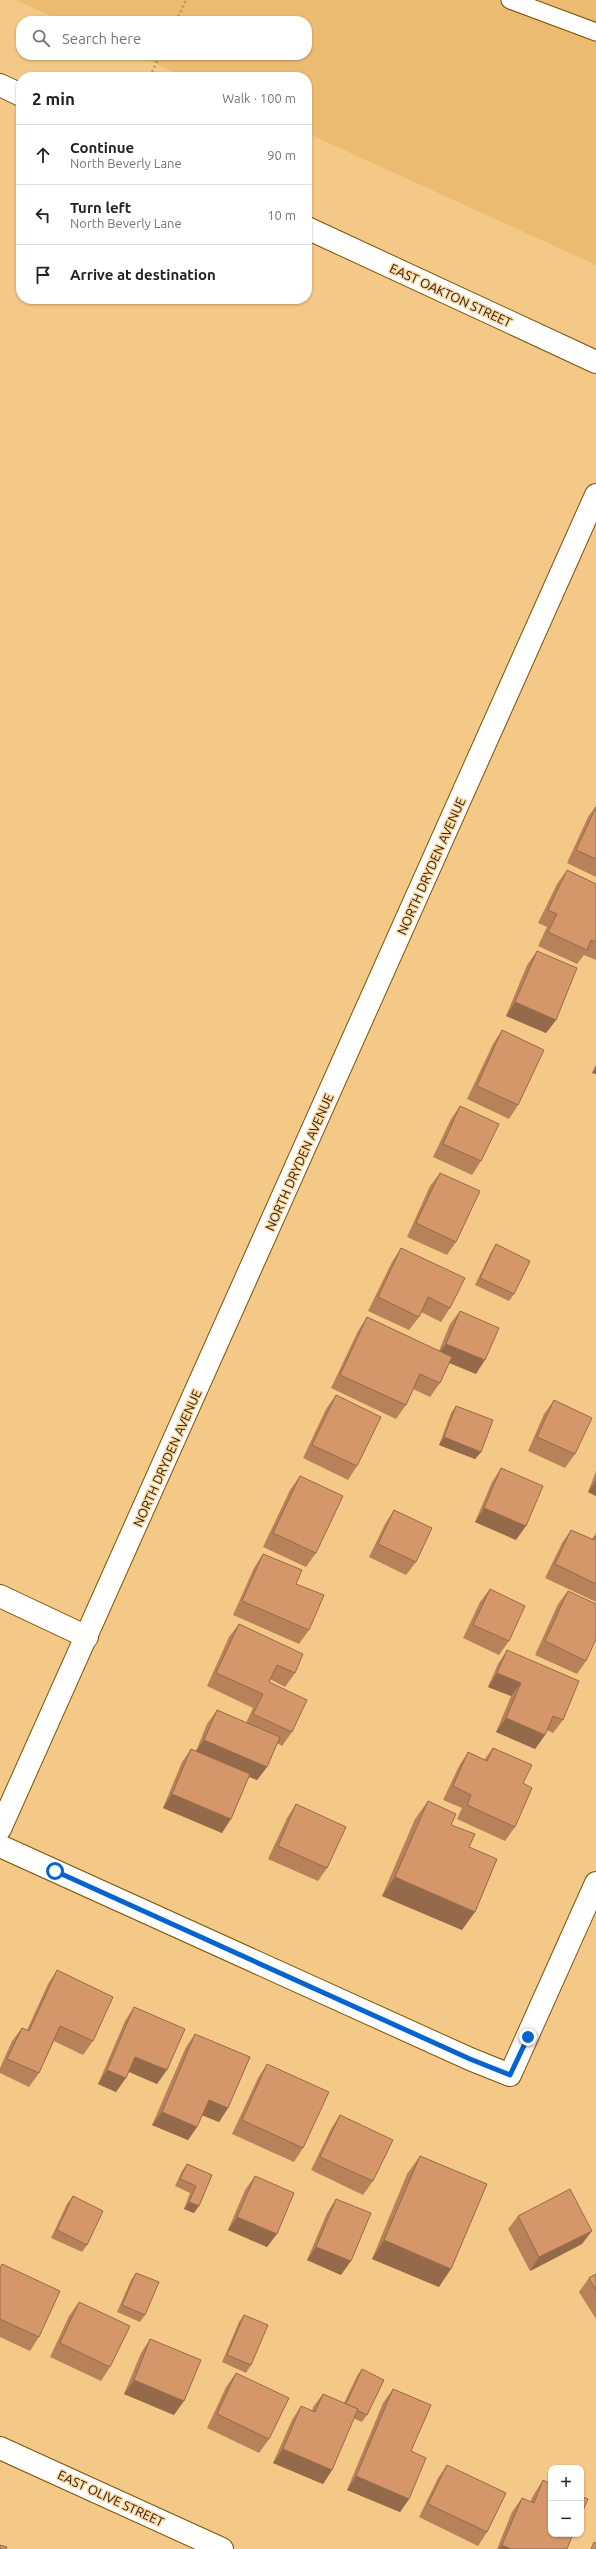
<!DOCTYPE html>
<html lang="en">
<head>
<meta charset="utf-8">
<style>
  body { margin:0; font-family:Ubuntu,sans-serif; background:#f2f2f2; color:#222 }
  .controls { position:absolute; right:12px; bottom:12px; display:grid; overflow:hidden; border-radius:8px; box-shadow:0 1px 3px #0004 }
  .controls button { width:36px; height:36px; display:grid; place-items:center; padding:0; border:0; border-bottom:1px solid #e0e0e0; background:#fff; color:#222; font:20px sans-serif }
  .stop { position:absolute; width:12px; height:12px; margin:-9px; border:3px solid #0864cd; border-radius:50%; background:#fff }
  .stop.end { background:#0864cd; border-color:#fff; box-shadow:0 1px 4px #0008 }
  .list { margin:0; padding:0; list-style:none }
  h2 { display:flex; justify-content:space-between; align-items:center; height:52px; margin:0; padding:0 16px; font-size:17px }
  h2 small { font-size:13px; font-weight:400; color:#767676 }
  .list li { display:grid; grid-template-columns:26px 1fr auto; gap:12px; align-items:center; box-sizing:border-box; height:60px; padding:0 16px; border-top:1px solid #e0e0e0 }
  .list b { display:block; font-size:15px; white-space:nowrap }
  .list p { margin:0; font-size:13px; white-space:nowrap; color:#767676 }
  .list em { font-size:13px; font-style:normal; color:#767676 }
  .icon { flex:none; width:22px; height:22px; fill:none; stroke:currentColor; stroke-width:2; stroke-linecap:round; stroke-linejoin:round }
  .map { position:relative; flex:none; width:596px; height:2549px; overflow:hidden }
  .search { position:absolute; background:#fff; box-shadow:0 1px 3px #0004; left:16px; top:16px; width:296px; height:44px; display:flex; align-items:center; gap:10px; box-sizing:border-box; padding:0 14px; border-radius:16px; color:#767676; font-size:15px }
  .panel { position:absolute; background:#fff; box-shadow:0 1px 3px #0004; left:16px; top:72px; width:296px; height:232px; border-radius:16px }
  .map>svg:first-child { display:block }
  .built { fill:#ebbb71 }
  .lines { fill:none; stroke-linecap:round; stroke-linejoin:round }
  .lane-casing { stroke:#7b5407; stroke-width:19 }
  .street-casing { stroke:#7b5407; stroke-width:24 }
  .secondary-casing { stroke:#7b5407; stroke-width:24 }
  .path { stroke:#b8955e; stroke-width:2.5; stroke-dasharray:2 3; stroke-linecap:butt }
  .lane { stroke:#fff; stroke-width:17 }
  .street { stroke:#fff; stroke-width:22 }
  .secondary { stroke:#fff; stroke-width:22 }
  .wall { fill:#b7825a }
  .shaded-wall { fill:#956a4a }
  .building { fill:#d59769; stroke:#956a4a }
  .route { stroke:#0864cd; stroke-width:5 }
  .labels { text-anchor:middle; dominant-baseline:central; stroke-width:3; stroke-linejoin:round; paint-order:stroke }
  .street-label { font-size:13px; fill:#312004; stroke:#fad7a3 }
</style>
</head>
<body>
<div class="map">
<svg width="596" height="2549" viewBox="0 0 596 2549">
  <rect width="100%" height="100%" fill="#f4c886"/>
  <path class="built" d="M16 0H596V265L307 133V77H185L137 55H307V21H62Z"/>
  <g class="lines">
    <g class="lane-casing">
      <path id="lane" d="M510 0 596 32"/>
    </g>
    <g class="street-casing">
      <g id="street">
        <path d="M0 85 21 95"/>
        <path d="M307 228 596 362"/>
        <path d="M0 1596 87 1637"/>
        <path d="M0 1846 470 2059 510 2075 596 1883"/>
        <path d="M0 2448 222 2549"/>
      </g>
    </g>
    <g class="secondary-casing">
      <path id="secondary" d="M0 1829 596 495"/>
    </g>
    <g class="path">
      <path d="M176 21 186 0"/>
      <path d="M152 72 160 55"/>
    </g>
    <use href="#lane" class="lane"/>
    <use href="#street" class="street"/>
    <use href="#secondary" class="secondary"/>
  </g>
  <g class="wall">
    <path d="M596 806V877L567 863 588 817Z"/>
    <path d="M567 870 596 884V960L584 955 577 964 538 946 547 927 538 923 557 884Z"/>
    <path d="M537 951 556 1020 546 1033 506 1016 527 965Z"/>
    <path d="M502 1030 518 1105 509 1119 467 1099 493 1044Z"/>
    <path d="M596 1064V1074L592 1073Z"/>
    <path d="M460 1106 481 1161 472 1175 433 1157 451 1119Z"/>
    <path d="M440 1173 456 1242 447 1255 407 1237 430 1186Z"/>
    <path d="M496 1244 514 1294 509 1301 475 1285 491 1252Z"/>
    <path d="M401 1248 450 1308 441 1322 421 1312 419 1317 409 1330 368 1311 392 1262Z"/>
    <path d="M460 1311 476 1374 449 1363 440 1383 430 1397 413 1389 406 1405 396 1419 331 1388 358 1331 367 1317 439 1351 450 1324Z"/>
    <path d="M336 1395 357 1466 348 1480 303 1458 326 1409Z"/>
    <path d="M554 1400 575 1454 565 1468 528 1451 544 1414Z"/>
    <path d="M456 1406 481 1452 475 1459 439 1445 451 1413Z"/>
    <path d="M501 1468 516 1540 475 1522 492 1482Z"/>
    <path d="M596 1471V1496L588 1492Z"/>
    <path d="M300 1476 316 1553 306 1567 263 1547 290 1490Z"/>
    <path d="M394 1510 416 1562 406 1575 369 1557 385 1524Z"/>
    <path d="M571 1530 592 1539 596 1533V1602L545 1578 562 1543Z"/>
    <path d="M263 1554 296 1584 309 1630 299 1644 233 1615 254 1568Z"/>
    <path d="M490 1589 509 1641 499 1655 463 1638 480 1602Z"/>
    <path d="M568 1591 586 1661 577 1674 535 1655 558 1604Z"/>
    <path d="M239 1624 295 1673 285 1687 270 1679 269 1682 292 1732 282 1746 277 1743 267 1767 257 1780 249 1777 222 1833 163 1808 182 1762 191 1749 196 1751 207 1724 217 1710 246 1723 253 1708 207 1686 229 1637Z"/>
    <path d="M507 1650 563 1720 553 1733 547 1730 545 1735 535 1749 496 1732 511 1696 488 1687 498 1664Z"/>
    <path d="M493 1748 523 1783 515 1827 505 1841 457 1819 462 1808 443 1800 459 1766 468 1752 484 1760Z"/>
    <path d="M428 1801 451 1825 469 1847 462 1930 382 1896 415 1819Z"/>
    <path d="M296 1804 327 1868 318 1881 268 1859 287 1818Z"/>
    <path d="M57 1970 93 2041 83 2055 54 2041 39 2073 29 2087 0 2073V2068L12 2041 22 2028 27 2030 48 1984Z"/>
    <path d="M134 2007 157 2084 129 2072 116 2092 98 2084 125 2021Z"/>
    <path d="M195 2034 228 2108 219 2122 202 2115 197 2127 188 2140 152 2125 186 2047Z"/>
    <path d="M267 2064 303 2148 294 2162 232 2134 258 2078Z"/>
    <path d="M340 2115 373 2181 363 2195 311 2170 331 2129Z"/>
    <path d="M420 2156 439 2287 372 2259 407 2174Z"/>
    <path d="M187 2164 212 2175 194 2213 184 2209 190 2193 175 2186 182 2171Z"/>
    <path d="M255 2176 267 2247 228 2230 245 2190Z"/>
    <path d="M73 2196 87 2245 82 2252 51 2238 67 2204Z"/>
    <path d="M336 2199 341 2275 307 2260 327 2213Z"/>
    <path d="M518 2216 582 2244 530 2271 508 2229Z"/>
    <path d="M2 2264 39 2337 30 2351 0 2337V2267Z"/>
    <path d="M136 2273 145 2315 140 2322 117 2312 131 2280Z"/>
    <path d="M596 2274V2319L579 2292 589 2278Z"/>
    <path d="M79 2302 110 2367 101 2381 50 2357 69 2316Z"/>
    <path d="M244 2315 251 2365 246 2373 222 2362 239 2322Z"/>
    <path d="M150 2339 174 2415 124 2394 141 2353Z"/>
    <path d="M362 2369 367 2415 362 2422 353 2418 332 2470 323 2484 273 2463 292 2420 301 2406 312 2411 313 2407 323 2394 344 2403 357 2376Z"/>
    <path d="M236 2373 269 2439 259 2453 207 2428 226 2387Z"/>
    <path d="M393 2389 411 2451 409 2499 400 2512 347 2490 383 2403Z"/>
    <path d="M447 2465 487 2532 478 2546 419 2517 438 2478Z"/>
    <path d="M543 2480 567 2549H497L512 2512 522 2498 530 2502 534 2494Z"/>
  </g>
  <g class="shaded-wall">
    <path d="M515 1002 556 1020 546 1033 506 1016Z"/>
    <path d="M596 1067V1074L592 1073Z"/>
    <path d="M446 1344 485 1360 476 1374 436 1357Z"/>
    <path d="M444 1437 481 1452 475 1459 439 1445Z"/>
    <path d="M596 1480V1496L588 1492Z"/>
    <path d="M484 1508 526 1526 516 1540 475 1522Z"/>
    <path d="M497 1673 521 1683 511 1696 488 1687Z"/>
    <path d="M506 1718 545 1735 535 1749 496 1732Z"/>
    <path d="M204 1740 267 1767 257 1780 194 1754Z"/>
    <path d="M172 1794 231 1819 222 1833 163 1808Z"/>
    <path d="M395 1877 475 1912 462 1930 382 1896Z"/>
    <path d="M135 2057 167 2070 157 2084 125 2070Z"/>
    <path d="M107 2070 126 2078 116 2092 98 2084Z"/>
    <path d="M209 2100 228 2108 219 2122 199 2114Z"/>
    <path d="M162 2112 197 2127 188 2140 152 2125Z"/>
    <path d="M189 2202 199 2206 194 2213 184 2209Z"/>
    <path d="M237 2217 277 2234 267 2247 228 2230Z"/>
    <path d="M592 2231 582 2244 530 2271 539 2257Z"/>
    <path d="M384 2240 451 2269 439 2287 372 2259Z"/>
    <path d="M316 2247 351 2261 341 2275 307 2260Z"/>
    <path d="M134 2380 184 2401 174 2415 124 2394Z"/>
    <path d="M283 2449 332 2470 323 2484 273 2463Z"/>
    <path d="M356 2476 409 2499 400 2512 347 2490Z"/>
    <path d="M502 2545 511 2549H499Z"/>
  </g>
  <g class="building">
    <path d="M596 807V859L576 850Z"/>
    <path d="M567 870 596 884V942L591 940 587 950 548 932 557 914 548 910Z"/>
    <path d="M537 951 577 968 556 1020 515 1002Z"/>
    <path d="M502 1030 544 1050 518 1105 477 1086Z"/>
    <path d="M460 1106 499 1124 481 1161 443 1144Z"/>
    <path d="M440 1173 480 1191 456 1242 416 1223Z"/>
    <path d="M496 1244 530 1261 514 1294 480 1278Z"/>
    <path d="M401 1248 465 1278 450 1308 428 1297 419 1317 378 1297Z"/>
    <path d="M460 1311 499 1328 485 1360 446 1344Z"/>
    <path d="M367 1317 452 1357 440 1383 420 1374 406 1405 340 1375Z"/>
    <path d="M336 1395 381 1417 357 1466 312 1445Z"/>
    <path d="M554 1400 592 1418 575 1454 537 1437Z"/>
    <path d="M456 1406 493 1420 481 1452 444 1437Z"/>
    <path d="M501 1468 543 1486 526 1526 484 1508Z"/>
    <path d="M300 1476 343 1496 316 1553 273 1533Z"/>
    <path d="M394 1510 432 1528 416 1562 378 1544Z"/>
    <path d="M571 1530 594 1540 596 1536V1584L555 1564Z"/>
    <path d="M263 1554 302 1570 296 1584 324 1595 309 1630 242 1601Z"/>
    <path d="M490 1589 525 1606 509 1641 473 1625Z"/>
    <path d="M568 1591 596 1604V1639L586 1661 545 1641Z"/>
    <path d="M239 1624 303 1654 295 1673 277 1665 269 1682 307 1700 292 1732 253 1714 263 1694 216 1673Z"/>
    <path d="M507 1650 579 1681 563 1720 553 1716 545 1735 506 1718 521 1683 497 1673Z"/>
    <path d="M217 1710 280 1737 267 1767 204 1740Z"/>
    <path d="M493 1748 532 1765 523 1783 532 1788 515 1827 467 1805 471 1795 453 1786 468 1752 487 1761Z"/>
    <path d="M191 1749 250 1774 231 1819 172 1794Z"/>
    <path d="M428 1801 456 1814 451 1825 475 1834 469 1847 497 1859 475 1912 395 1877Z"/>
    <path d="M296 1804 346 1827 327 1868 278 1846Z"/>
    <path d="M57 1970 113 1997 93 2041 60 2026 39 2073 7 2059 22 2028 29 2031Z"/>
    <path d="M134 2007 185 2029 167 2070 135 2057 126 2078 107 2070Z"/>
    <path d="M195 2034 250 2057 228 2108 209 2100 197 2127 162 2112Z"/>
    <path d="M267 2064 329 2092 303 2148 242 2120Z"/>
    <path d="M340 2115 393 2140 373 2181 320 2157Z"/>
    <path d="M420 2156 487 2184 451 2269 384 2240Z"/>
    <path d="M187 2164 212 2175 199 2206 189 2202 196 2186 180 2179Z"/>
    <path d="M255 2176 294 2193 277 2234 237 2217Z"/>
    <path d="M570 2189 592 2231 539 2257 518 2216Z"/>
    <path d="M73 2196 103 2211 87 2245 57 2230Z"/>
    <path d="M336 2199 371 2213 351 2261 316 2247Z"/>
    <path d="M2 2264 60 2291 39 2337 0 2319V2269Z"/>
    <path d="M136 2273 159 2282 145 2315 122 2305Z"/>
    <path d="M596 2274V2290L589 2278Z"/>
    <path d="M79 2302 130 2326 110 2367 60 2343Z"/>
    <path d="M244 2315 268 2325 251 2365 227 2355Z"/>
    <path d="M150 2339 201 2360 184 2401 134 2380Z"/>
    <path d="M362 2369 384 2380 367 2415 357 2410 358 2409 346 2404Z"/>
    <path d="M236 2373 289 2398 269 2439 217 2414Z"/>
    <path d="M393 2389 431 2405 411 2451 426 2458 409 2499 356 2476Z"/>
    <path d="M323 2394 358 2409 332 2470 283 2449 301 2406 315 2412Z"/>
    <path d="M447 2465 506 2493 487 2532 428 2504Z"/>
    <path d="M543 2480 551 2484V2534H573L567 2549H511L502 2545 522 2498 534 2503Z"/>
    <path d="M581 2496 588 2499 581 2515Z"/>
    <path d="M594 2542 596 2543V2549H591Z"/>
    <path d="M0 2545 7 2547 6 2549H0Z"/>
  </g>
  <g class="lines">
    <path class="route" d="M55 1871 470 2059 510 2075 528 2037"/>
  </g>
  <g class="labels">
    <g class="street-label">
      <text transform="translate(451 295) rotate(25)">EAST OAKTON STREET</text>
      <text transform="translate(431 866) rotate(-66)">NORTH DRYDEN AVENUE</text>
      <text transform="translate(299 1162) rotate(-66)">NORTH DRYDEN AVENUE</text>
      <text transform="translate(167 1458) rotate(-66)">NORTH DRYDEN AVENUE</text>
      <text transform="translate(111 2498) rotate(25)">EAST OLIVE STREET</text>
    </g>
  </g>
</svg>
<div class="controls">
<button>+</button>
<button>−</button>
</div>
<div class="stop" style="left:55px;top:1871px"></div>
<div class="stop end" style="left:528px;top:2037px"></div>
<div class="search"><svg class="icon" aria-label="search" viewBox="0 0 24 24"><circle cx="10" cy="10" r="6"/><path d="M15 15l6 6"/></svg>Search here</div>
<section class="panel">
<h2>2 min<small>Walk · 100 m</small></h2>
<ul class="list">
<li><svg class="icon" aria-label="ahead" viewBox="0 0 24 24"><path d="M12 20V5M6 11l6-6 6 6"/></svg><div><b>Continue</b><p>North Beverly Lane</p></div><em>90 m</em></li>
<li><svg class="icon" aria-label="left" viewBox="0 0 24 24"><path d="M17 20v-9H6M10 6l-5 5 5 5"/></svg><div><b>Turn left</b><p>North Beverly Lane</p></div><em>10 m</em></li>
<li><svg class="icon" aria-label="arrive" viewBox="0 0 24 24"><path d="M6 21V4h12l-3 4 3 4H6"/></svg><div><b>Arrive at destination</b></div></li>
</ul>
</section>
</div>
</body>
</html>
